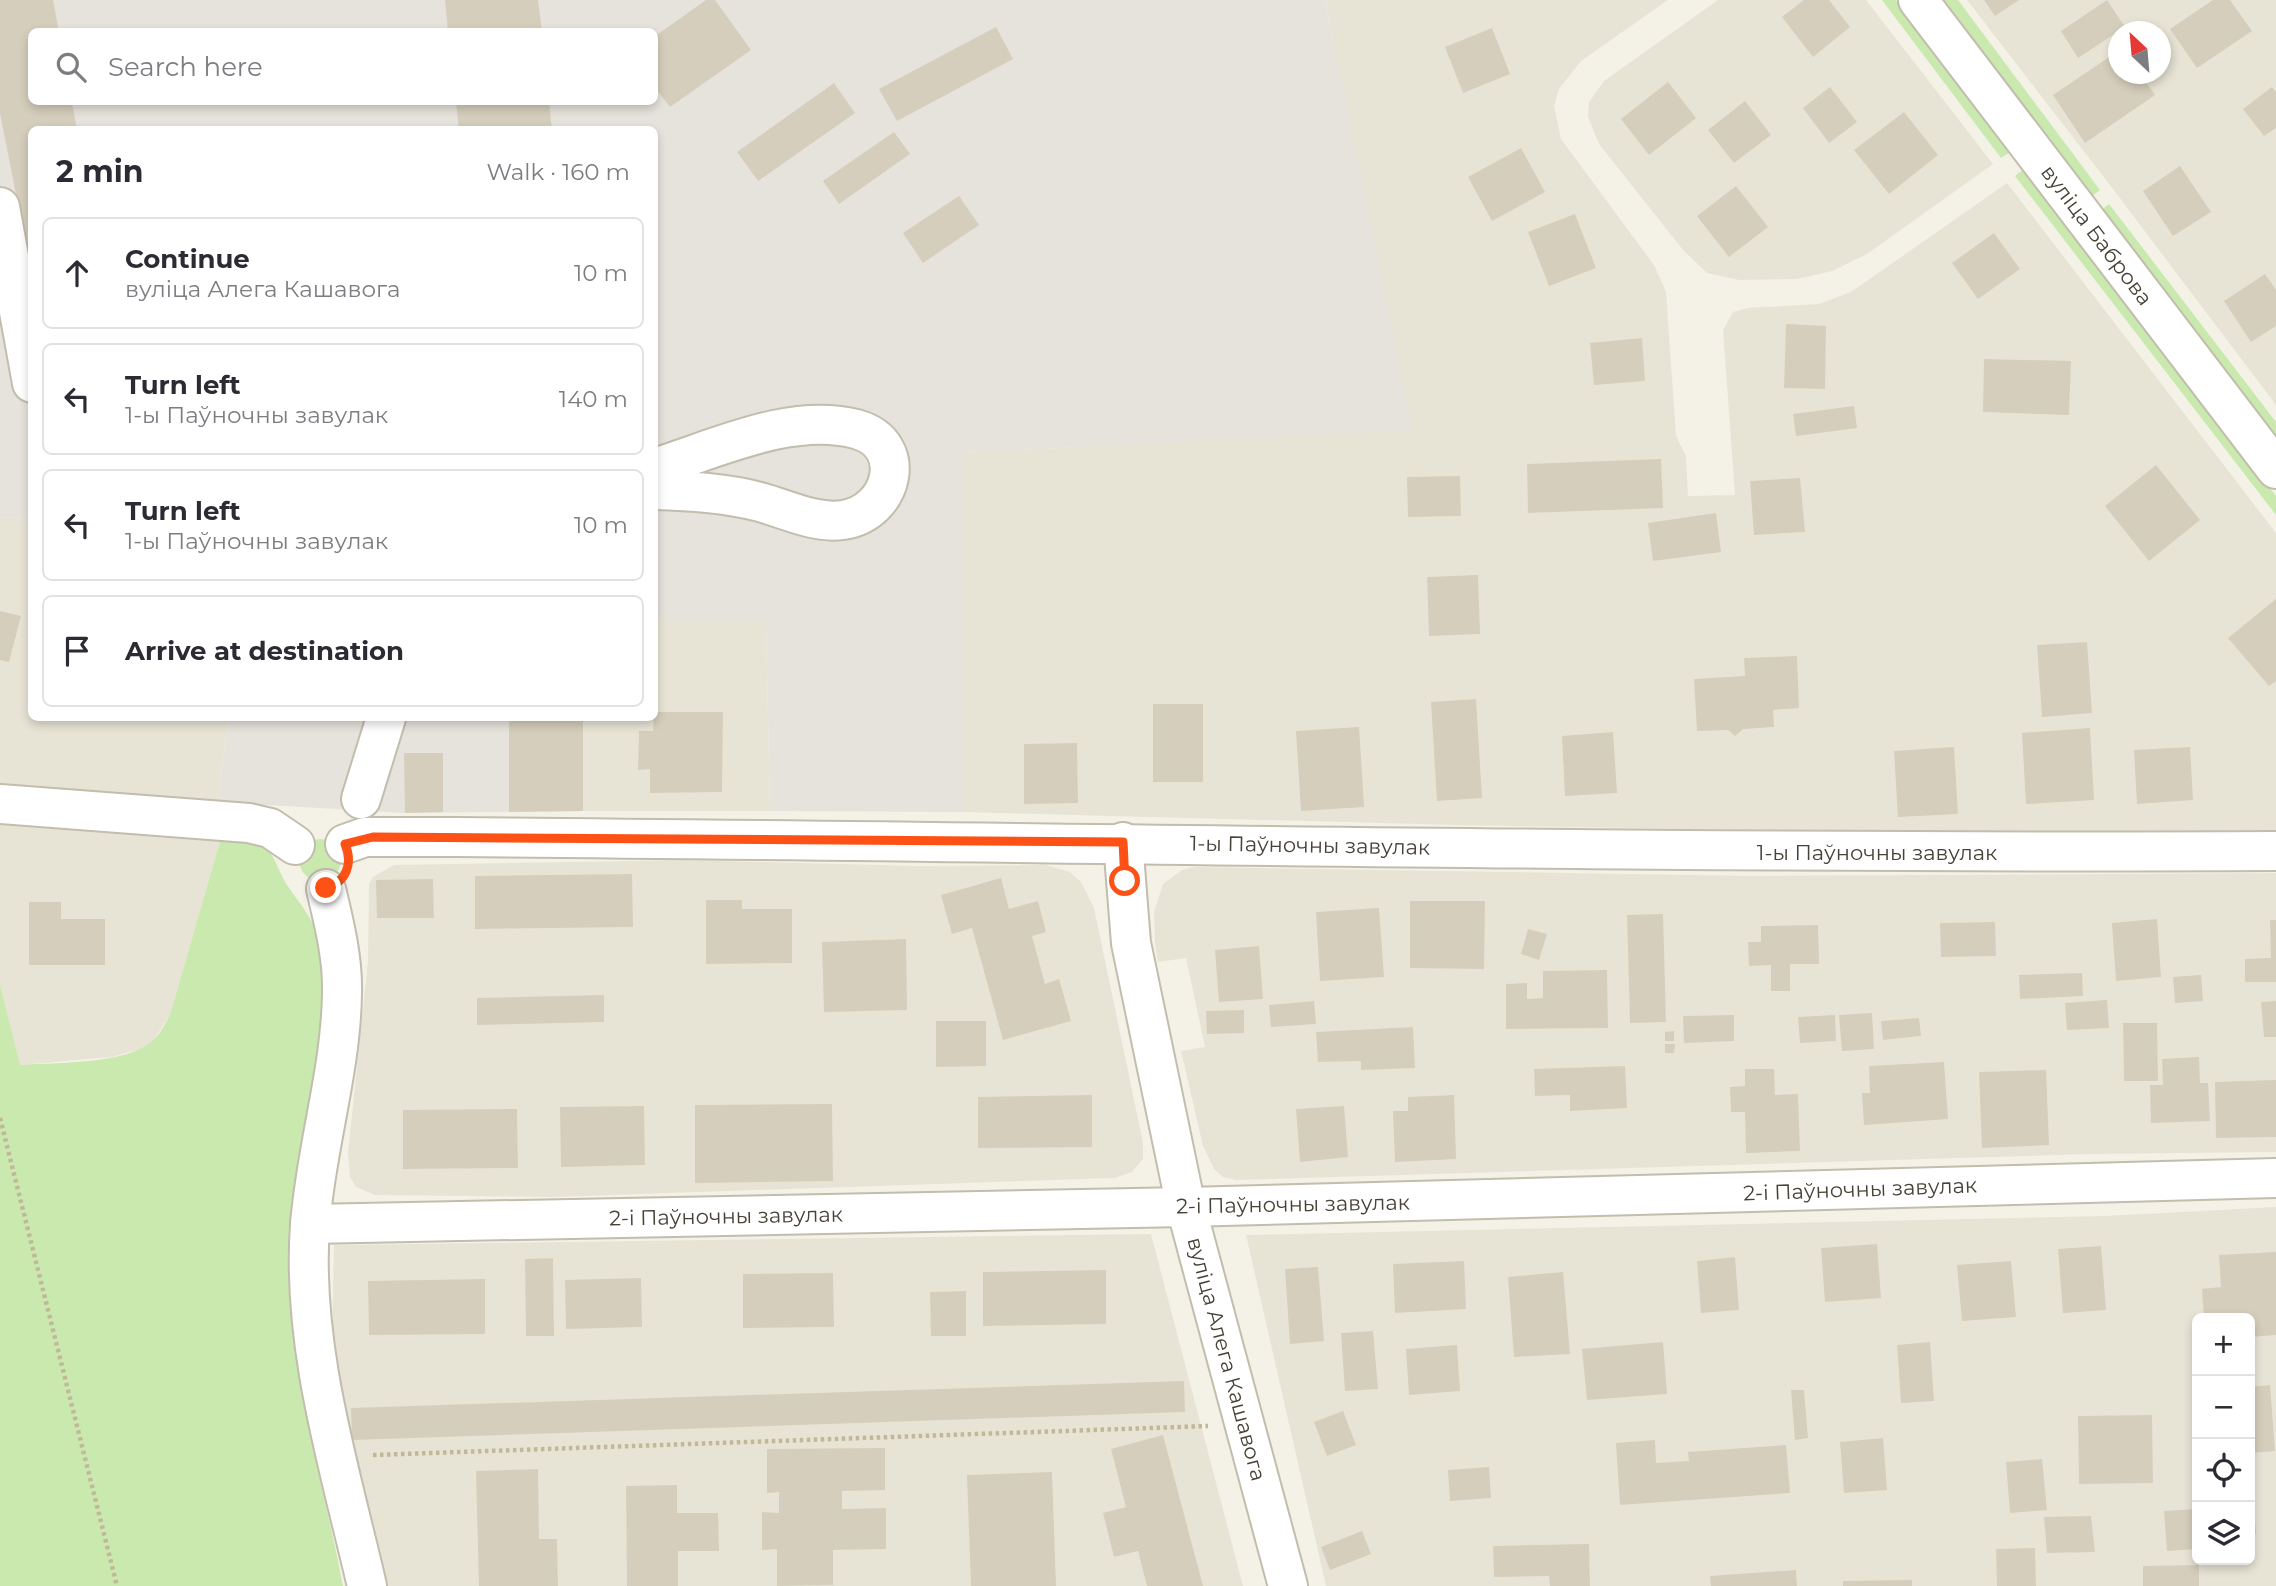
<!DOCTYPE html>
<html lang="en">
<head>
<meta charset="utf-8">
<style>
  body { margin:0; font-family:Montserrat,sans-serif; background:#f2f2f3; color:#2b2b33 }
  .controls { position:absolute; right:21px; bottom:21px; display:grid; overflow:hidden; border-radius:10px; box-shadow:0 4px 10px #0003 }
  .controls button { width:63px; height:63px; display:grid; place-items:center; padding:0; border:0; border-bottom:2px solid #e1e1e2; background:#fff; color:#2b2b33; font:35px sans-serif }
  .compass { position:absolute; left:2108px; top:21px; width:63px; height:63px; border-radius:50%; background:#fff; box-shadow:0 4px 10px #0003; rotate:334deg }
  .stop { position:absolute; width:21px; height:21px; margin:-16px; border:5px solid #fd5115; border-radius:50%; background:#fff }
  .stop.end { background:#fd5115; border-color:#fff; box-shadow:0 2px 7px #0008 }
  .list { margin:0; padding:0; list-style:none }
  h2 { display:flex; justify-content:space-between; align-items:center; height:91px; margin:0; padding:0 28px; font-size:30px }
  h2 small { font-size:23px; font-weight:400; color:#7c7c81 }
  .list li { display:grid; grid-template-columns:46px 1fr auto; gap:21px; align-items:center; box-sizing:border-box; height:112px; margin:0 14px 14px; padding:0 14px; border:2px solid #e1e1e2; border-radius:10px }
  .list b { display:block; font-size:26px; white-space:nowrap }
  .list p { margin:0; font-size:23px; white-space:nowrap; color:#7c7c81 }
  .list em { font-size:23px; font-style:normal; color:#7c7c81 }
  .icon { flex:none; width:38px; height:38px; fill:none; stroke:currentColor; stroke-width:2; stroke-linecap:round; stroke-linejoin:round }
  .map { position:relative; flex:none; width:2276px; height:1586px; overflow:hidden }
  .search { position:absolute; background:#fff; box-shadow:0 4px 10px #0003; left:28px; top:28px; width:630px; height:77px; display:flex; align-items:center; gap:18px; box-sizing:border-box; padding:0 24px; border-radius:10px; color:#7c7c81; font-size:26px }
  .panel { position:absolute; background:#fff; box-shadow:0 4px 10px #0003; left:28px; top:126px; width:630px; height:595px; border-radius:10px }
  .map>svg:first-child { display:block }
  .residential { fill:#e8e4d5; fill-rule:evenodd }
  .industrial { fill:#e6e3dc; fill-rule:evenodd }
  .green { fill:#c9e9af }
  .building { fill:#d6cebc }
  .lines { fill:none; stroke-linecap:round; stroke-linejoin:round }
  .minor-casing { stroke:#c2bdac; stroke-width:42 }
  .path { stroke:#c1b89a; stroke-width:4.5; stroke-dasharray:3.5 3.5; stroke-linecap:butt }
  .minor { stroke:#fff; stroke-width:38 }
  .route { stroke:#fd5115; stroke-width:9 }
  .labels { text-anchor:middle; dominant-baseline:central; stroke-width:5; stroke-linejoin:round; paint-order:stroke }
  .street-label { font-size:21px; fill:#474236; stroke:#fff }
</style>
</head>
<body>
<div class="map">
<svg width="2276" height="1586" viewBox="0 0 2276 1586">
  <rect width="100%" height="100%" fill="#f4f1e7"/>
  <g class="residential">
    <path d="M1325 0H1668L1581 61 1559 89 1554 106 1561 139 1654 265 1666 292 1676 436 1686 456 1688 496 1735 495 1723 330 1733 312 1748 308 1819 304 1851 292 2007 183 2276 533V830L1997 834 1455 825 963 812V453L1412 429Z"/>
    <path d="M1718 0H1866L1993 164 1867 254 1832 271 1797 279 1739 280 1707 273 1683 250 1599 144 1588 117 1589 102 1604 81Z"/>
    <path d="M1967 0H2276V405L2113 189ZM2118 32H2160V74H2118Z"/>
    <path d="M0 517 31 519 32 718H229L217 802 0 786Z"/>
    <path d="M766 621 770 811H583V718H654L655 622Z"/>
    <path d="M0 821 221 838 170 1015 153 1041 140 1049 112 1057 19 1065 0 985Z"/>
    <path d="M683 860 920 866 1046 865 1070 872 1081 882 1094 908 1143 1143V1159L1132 1172 1115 1178 553 1197 375 1195 356 1187 350 1177 348 1153 368 960 369 884 373 877 394 865Z"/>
    <path d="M1194 867 1752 876 2276 873V1152L2091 1154 1236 1180 1223 1177 1214 1169 1203 1146 1181 1051 1205 1047 1186 958 1158 962 1155 943 1154 912 1163 884 1182 870Z"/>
    <path d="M2276 1207V1586H1326L1246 1235 2105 1216ZM2197 1318H2250V1560H2197Z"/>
    <path d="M1151 1234 1243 1586H385L350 1448 332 1342 334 1245Z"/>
  </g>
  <g class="industrial">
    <path d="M0 0H1325L1413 430 963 453V812L770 811 766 622H655L654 130H32L31 519 0 517ZM32 32H654V102H32Z"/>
    <path d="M229 718H583V811L405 813 217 802Z"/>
  </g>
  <g class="green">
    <path d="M1882 0H1896L2010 152 2001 158Z"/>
    <path d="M1941 0H1958L2100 190 2089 198Z"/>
    <path d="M2024 169 2276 496V515L2015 176Z"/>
    <path d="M2109 204 2276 422V442L2100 211Z"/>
    <path d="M221 838C239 840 264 838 273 857 278 866 281 876 287 885 299 903 314 919 319 940 341 1038 286 1160 288 1262 290 1374 322 1477 343 1586H0V985L20 1065C57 1062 122 1065 151 1042 160 1035 165 1024 170 1015Z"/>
    <circle cx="320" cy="860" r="21"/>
  </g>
  <g class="building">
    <path d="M0 0H53L59 32H32V102H72L77 130H32V276L0 113Z"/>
    <path d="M445 0H538L542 32H448Z"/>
    <path d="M706 0H715L751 50 670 107 654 86V37Z"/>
    <path d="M1804 0H1829L1850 27 1813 57 1782 17Z"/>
    <path d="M1984 0H2019L1995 16Z"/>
    <path d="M2107 0 2125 27 2078 58 2061 31Z"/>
    <path d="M2213 0H2230L2252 31 2197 68 2170 29Z"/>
    <path d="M996 27 1013 59 897 121 879 89Z"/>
    <path d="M1492 28 1510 74 1463 93 1445 47Z"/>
    <path d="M2118 51V74H2140L2155 95 2085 143 2053 95Z"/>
    <path d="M1668 82 1696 118 1649 155 1621 119Z"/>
    <path d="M834 83 855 113 758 181 737 152Z"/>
    <path d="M1830 87 1857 122 1829 143 1803 108Z"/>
    <path d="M2272 87 2276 92V128L2264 136 2243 109Z"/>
    <path d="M1745 101 1771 135 1734 163 1708 130Z"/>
    <path d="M456 102H549L552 130H459Z"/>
    <path d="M1904 112 1938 155 1889 194 1854 150Z"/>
    <path d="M894 132 910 154 839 204 823 181Z"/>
    <path d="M1521 148 1545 192 1492 221 1468 177Z"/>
    <path d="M2180 166 2211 212 2173 236 2143 191Z"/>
    <path d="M1736 186 1768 227 1729 257 1697 216Z"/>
    <path d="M959 196 979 225 923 263 903 233Z"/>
    <path d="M1575 214 1596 268 1549 286 1528 232Z"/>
    <path d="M1994 233 2020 269 1978 299 1952 263Z"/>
    <path d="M2265 274 2276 290V326L2251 342 2224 301Z"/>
    <path d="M1786 324 1826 326 1825 389 1784 388Z"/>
    <path d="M1642 338 1645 381 1594 385 1590 343Z"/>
    <path d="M1984 359 2071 361 2069 415 1983 412Z"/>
    <path d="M1854 406 1857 428 1796 436 1793 414Z"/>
    <path d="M1661 459 1663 508 1528 513 1527 464Z"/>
    <path d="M2156 465 2200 520 2149 561 2105 506Z"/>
    <path d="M1460 476 1461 516 1408 517 1407 477Z"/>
    <path d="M1800 478 1805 532 1754 535 1750 481Z"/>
    <path d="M1716 513 1721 552 1653 561 1648 523Z"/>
    <path d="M1478 575 1480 634 1429 636 1427 577Z"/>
    <path d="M2276 599V681L2269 686 2228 638Z"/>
    <path d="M0 611 21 616 9 662 0 660Z"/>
    <path d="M2087 642 2092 713 2042 717 2037 645Z"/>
    <path d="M1797 656 1799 708 1773 710 1774 727 1743 729 1735 736 1728 730 1697 731 1694 679 1745 676 1744 658Z"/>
    <path d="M1476 699 1482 798 1437 801 1431 702Z"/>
    <rect x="1153" y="704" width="50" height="78"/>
    <path d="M654 712H723L722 792 650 793V769L638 770 639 731H653Z"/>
    <path d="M509 718H583V811L509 812Z"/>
    <path d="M1359 727 1364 807 1301 811 1296 731Z"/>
    <path d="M2090 728 2094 800 2026 804 2022 733Z"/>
    <path d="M1613 732 1617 793 1565 796 1562 736Z"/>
    <path d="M1077 743 1078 803 1024 804V744Z"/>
    <path d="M1954 747 1958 814 1898 817 1894 751Z"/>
    <path d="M2190 747 2193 800 2137 804 2134 750Z"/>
    <path d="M404 753H443V812L405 813Z"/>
    <path d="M632 874 633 927 475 929V876Z"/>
    <path d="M1001 878 1009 909 1038 901 1046 932 1032 936 1045 984 1059 979 1071 1021 1003 1040 972 928 952 934 941 895Z"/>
    <path d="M433 879 434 918H377L376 880Z"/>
    <path d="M706 900H742V909H792V963L706 964Z"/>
    <path d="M1410 901H1485L1484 969 1410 968Z"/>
    <path d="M29 902H61V919H105V965H29Z"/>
    <path d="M1379 908 1384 977 1320 981 1316 912Z"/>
    <path d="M1663 914 1666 1022 1630 1023 1627 915Z"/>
    <path d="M2157 919 2161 977 2116 981 2112 923Z"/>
    <path d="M2270 920H2276V982H2245V959L2271 958Z"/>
    <path d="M1995 922 1996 956 1941 957 1940 923Z"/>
    <path d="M1818 925 1819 964H1790V991H1771V965L1749 966 1748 942H1761V926Z"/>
    <path d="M1528 929 1547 934 1539 960 1521 954Z"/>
    <path d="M906 939 907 1010 824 1012 822 942Z"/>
    <path d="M1259 946 1263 999 1219 1002 1215 950Z"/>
    <path d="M1607 970 1608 1028 1506 1029V984L1527 983V999L1543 998V971Z"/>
    <path d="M2082 973 2083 996 2020 999 2019 975Z"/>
    <path d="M2201 975 2203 1001 2175 1003 2173 977Z"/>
    <path d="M604 995V1022L477 1025V998Z"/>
    <path d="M2107 1000 2109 1028 2067 1030 2065 1003Z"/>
    <path d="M1314 1001 1316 1024 1271 1027 1269 1005Z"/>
    <path d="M2276 1001V1037H2264L2261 1002Z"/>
    <path d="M1244 1010V1033L1207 1034 1206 1011Z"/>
    <path d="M1872 1013 1874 1049 1842 1051 1839 1015Z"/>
    <path d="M1734 1015V1041L1684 1043 1683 1016Z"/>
    <path d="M1835 1015 1836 1041 1800 1043 1798 1017Z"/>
    <path d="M1919 1018 1921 1036 1883 1040 1881 1021Z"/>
    <path d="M936 1021H986V1066L936 1067Z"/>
    <path d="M2123 1023H2157L2158 1081H2124Z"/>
    <path d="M1413 1027 1415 1068 1361 1070V1061L1318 1062 1316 1032Z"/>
    <path d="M1674 1031V1041H1665V1032Z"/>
    <path d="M1665 1044H1675L1674 1053H1665Z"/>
    <path d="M2199 1057 2200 1083H2208L2210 1121 2151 1123 2150 1085H2163L2162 1059Z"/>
    <path d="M1944 1062 1948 1119 1864 1125 1862 1093H1870L1869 1066Z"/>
    <path d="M1625 1066 1627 1108 1570 1111V1095L1535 1096 1534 1069Z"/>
    <path d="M1745 1069H1774L1775 1095 1798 1094 1800 1151 1746 1153 1745 1112H1731L1730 1087 1745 1086Z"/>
    <path d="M2046 1070 2049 1145 1982 1148 1979 1072Z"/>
    <path d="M2276 1080V1137L2216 1138 2215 1082Z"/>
    <path d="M1092 1095V1147L978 1148V1097Z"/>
    <path d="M1454 1095 1456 1159 1395 1162 1393 1111H1408V1097Z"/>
    <path d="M832 1104 833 1181 695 1183V1105Z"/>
    <path d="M644 1106 645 1165 561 1167 560 1107Z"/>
    <path d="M1344 1106 1348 1157 1300 1162 1296 1109Z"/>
    <path d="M517 1109 518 1168 403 1169V1110Z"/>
    <path d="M1877 1244 1881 1298 1825 1302 1821 1248Z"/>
    <path d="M2101 1246 2106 1310 2063 1313 2058 1249Z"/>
    <path d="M2276 1252V1335L2250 1337V1318H2204L2202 1289 2221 1287 2219 1255Z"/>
    <path d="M1735 1257 1739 1310 1701 1313 1697 1261Z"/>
    <path d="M553 1258 554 1336H526L525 1259Z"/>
    <path d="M1464 1261 1466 1309 1395 1313 1393 1264Z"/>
    <path d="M2011 1261 2016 1317 1962 1321 1957 1265Z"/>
    <path d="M1318 1267 1324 1341 1290 1344 1285 1269Z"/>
    <path d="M1106 1270V1324L983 1326V1272Z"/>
    <path d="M1563 1272 1570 1354 1514 1357 1508 1277Z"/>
    <path d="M833 1273 834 1327 743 1328V1274Z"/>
    <path d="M641 1278 642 1327 566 1329 565 1280Z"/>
    <path d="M485 1279V1334L369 1335 368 1281Z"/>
    <path d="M966 1291V1336H931L930 1292Z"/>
    <path d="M1373 1331 1378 1389 1345 1391 1341 1333Z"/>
    <path d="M1663 1342 1667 1394 1587 1400 1582 1349Z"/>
    <path d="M1930 1342 1934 1401 1901 1403 1897 1345Z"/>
    <path d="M1457 1345 1460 1391 1409 1395 1406 1349Z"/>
    <path d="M1184 1381 1185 1412 352 1440 351 1408Z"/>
    <path d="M2270 1385 2275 1451 2250 1453V1387Z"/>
    <path d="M1791 1390H1804L1808 1438 1795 1440Z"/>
    <path d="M1343 1411 1356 1445 1327 1456 1314 1422Z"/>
    <path d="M2152 1415 2153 1483 2079 1484 2078 1416Z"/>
    <path d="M1163 1435 1203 1586H1147L1138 1551 1114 1557 1103 1513 1126 1507 1111 1449Z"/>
    <path d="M1883 1438 1887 1490 1844 1493 1840 1442Z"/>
    <path d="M1655 1440 1656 1463 1689 1461 1688 1452 1786 1445 1790 1493 1620 1505 1616 1443Z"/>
    <path d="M885 1448V1490L842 1491V1509L886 1508V1549L833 1550V1585L777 1586V1549L762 1550V1512L779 1513V1492L767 1493V1449Z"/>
    <path d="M2042 1459 2047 1510 2010 1513 2006 1462Z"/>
    <path d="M1489 1467 1491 1498 1450 1501 1448 1470Z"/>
    <path d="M538 1469 539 1539H557L558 1586H479L476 1471Z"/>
    <path d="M1052 1472 1056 1586H971L967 1475Z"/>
    <path d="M677 1485V1513H718L719 1551H678V1586H627L626 1486Z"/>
    <path d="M2254 1503 2256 1534H2250V1504Z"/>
    <path d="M2197 1509V1549L2167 1551 2164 1511Z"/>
    <path d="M2091 1516 2095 1552 2047 1553 2044 1517Z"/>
    <path d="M1362 1531 1371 1554 1330 1570 1321 1547Z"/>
    <path d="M1589 1544 1590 1586H1550L1549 1576 1494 1577 1493 1546Z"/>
    <path d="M2035 1548 2036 1586H1997L1996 1549Z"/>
    <path d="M2199 1565V1586H2143V1566Z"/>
    <path d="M1796 1570 1797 1586H1711L1710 1576Z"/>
    <path d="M1912 1580V1586H1843V1581Z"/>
  </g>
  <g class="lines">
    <g class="minor-casing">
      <g id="minor">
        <path d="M1918 0 2276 469"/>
        <path d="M0 207 32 383"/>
        <path d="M654 468C716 449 791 412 856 429 911 444 893 513 843 520 815 524 786 509 760 502 726 493 690 491 654 490"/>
        <path d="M361 799 386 718"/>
        <path d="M0 804 249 823 270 828 295 845"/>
        <path d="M1123 842 1131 943 1186 1207 1288 1586"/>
        <path d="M345 844 365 837H456C1062 842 1669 854 2276 851"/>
        <path d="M326 889C334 923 343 958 342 993 341 1071 316 1147 310 1225 301 1346 340 1469 367 1586"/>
        <path d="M310 1224 1186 1207 2276 1178"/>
      </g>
    </g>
    <g class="path">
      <path d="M0 1118 117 1586"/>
      <path d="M373 1455 1208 1426"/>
    </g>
    <use href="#minor" class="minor"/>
  </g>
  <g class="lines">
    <path class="route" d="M326 888C347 882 353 863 345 844L373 837 1123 842 1125 881"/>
  </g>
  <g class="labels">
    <g class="street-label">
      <text transform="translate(2097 235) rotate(53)">вуліца Баброва</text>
      <text transform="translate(1310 845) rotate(1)">1-ы Паўночны завулак</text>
      <text x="1877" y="852">1-ы Паўночны завулак</text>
      <text transform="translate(1860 1189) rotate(-2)">2-і Паўночны завулак</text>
      <text transform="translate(1293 1204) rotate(-1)">2-і Паўночны завулак</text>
      <text transform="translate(726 1216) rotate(-1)">2-і Паўночны завулак</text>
      <text transform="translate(1227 1359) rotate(75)">вуліца Алега Кашавога</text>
    </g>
  </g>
</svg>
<div class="controls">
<button>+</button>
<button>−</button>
<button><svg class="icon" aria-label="locate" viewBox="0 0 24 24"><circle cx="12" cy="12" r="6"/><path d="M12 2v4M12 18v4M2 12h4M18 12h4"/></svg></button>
<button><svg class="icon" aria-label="layers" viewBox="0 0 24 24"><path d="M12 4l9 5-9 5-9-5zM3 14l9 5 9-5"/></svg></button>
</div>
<svg class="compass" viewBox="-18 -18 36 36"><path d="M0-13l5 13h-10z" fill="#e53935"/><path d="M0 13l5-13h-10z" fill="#7c7c81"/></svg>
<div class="stop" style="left:1125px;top:881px"></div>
<div class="stop end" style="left:326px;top:888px"></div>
<div class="search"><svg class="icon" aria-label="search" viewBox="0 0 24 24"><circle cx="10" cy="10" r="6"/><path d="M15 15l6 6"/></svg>Search here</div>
<section class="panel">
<h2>2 min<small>Walk · 160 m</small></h2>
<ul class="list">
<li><svg class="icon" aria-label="ahead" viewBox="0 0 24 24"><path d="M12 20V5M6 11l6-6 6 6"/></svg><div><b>Continue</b><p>вуліца Алега Кашавога</p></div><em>10 m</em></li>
<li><svg class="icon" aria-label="left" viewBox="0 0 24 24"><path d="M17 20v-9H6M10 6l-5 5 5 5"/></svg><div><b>Turn left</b><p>1-ы Паўночны завулак</p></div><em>140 m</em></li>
<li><svg class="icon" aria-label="left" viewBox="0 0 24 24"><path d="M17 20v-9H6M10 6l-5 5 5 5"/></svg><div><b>Turn left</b><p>1-ы Паўночны завулак</p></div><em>10 m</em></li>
<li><svg class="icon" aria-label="arrive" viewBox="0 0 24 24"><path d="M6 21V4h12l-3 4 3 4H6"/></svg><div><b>Arrive at destination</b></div></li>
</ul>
</section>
</div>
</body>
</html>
